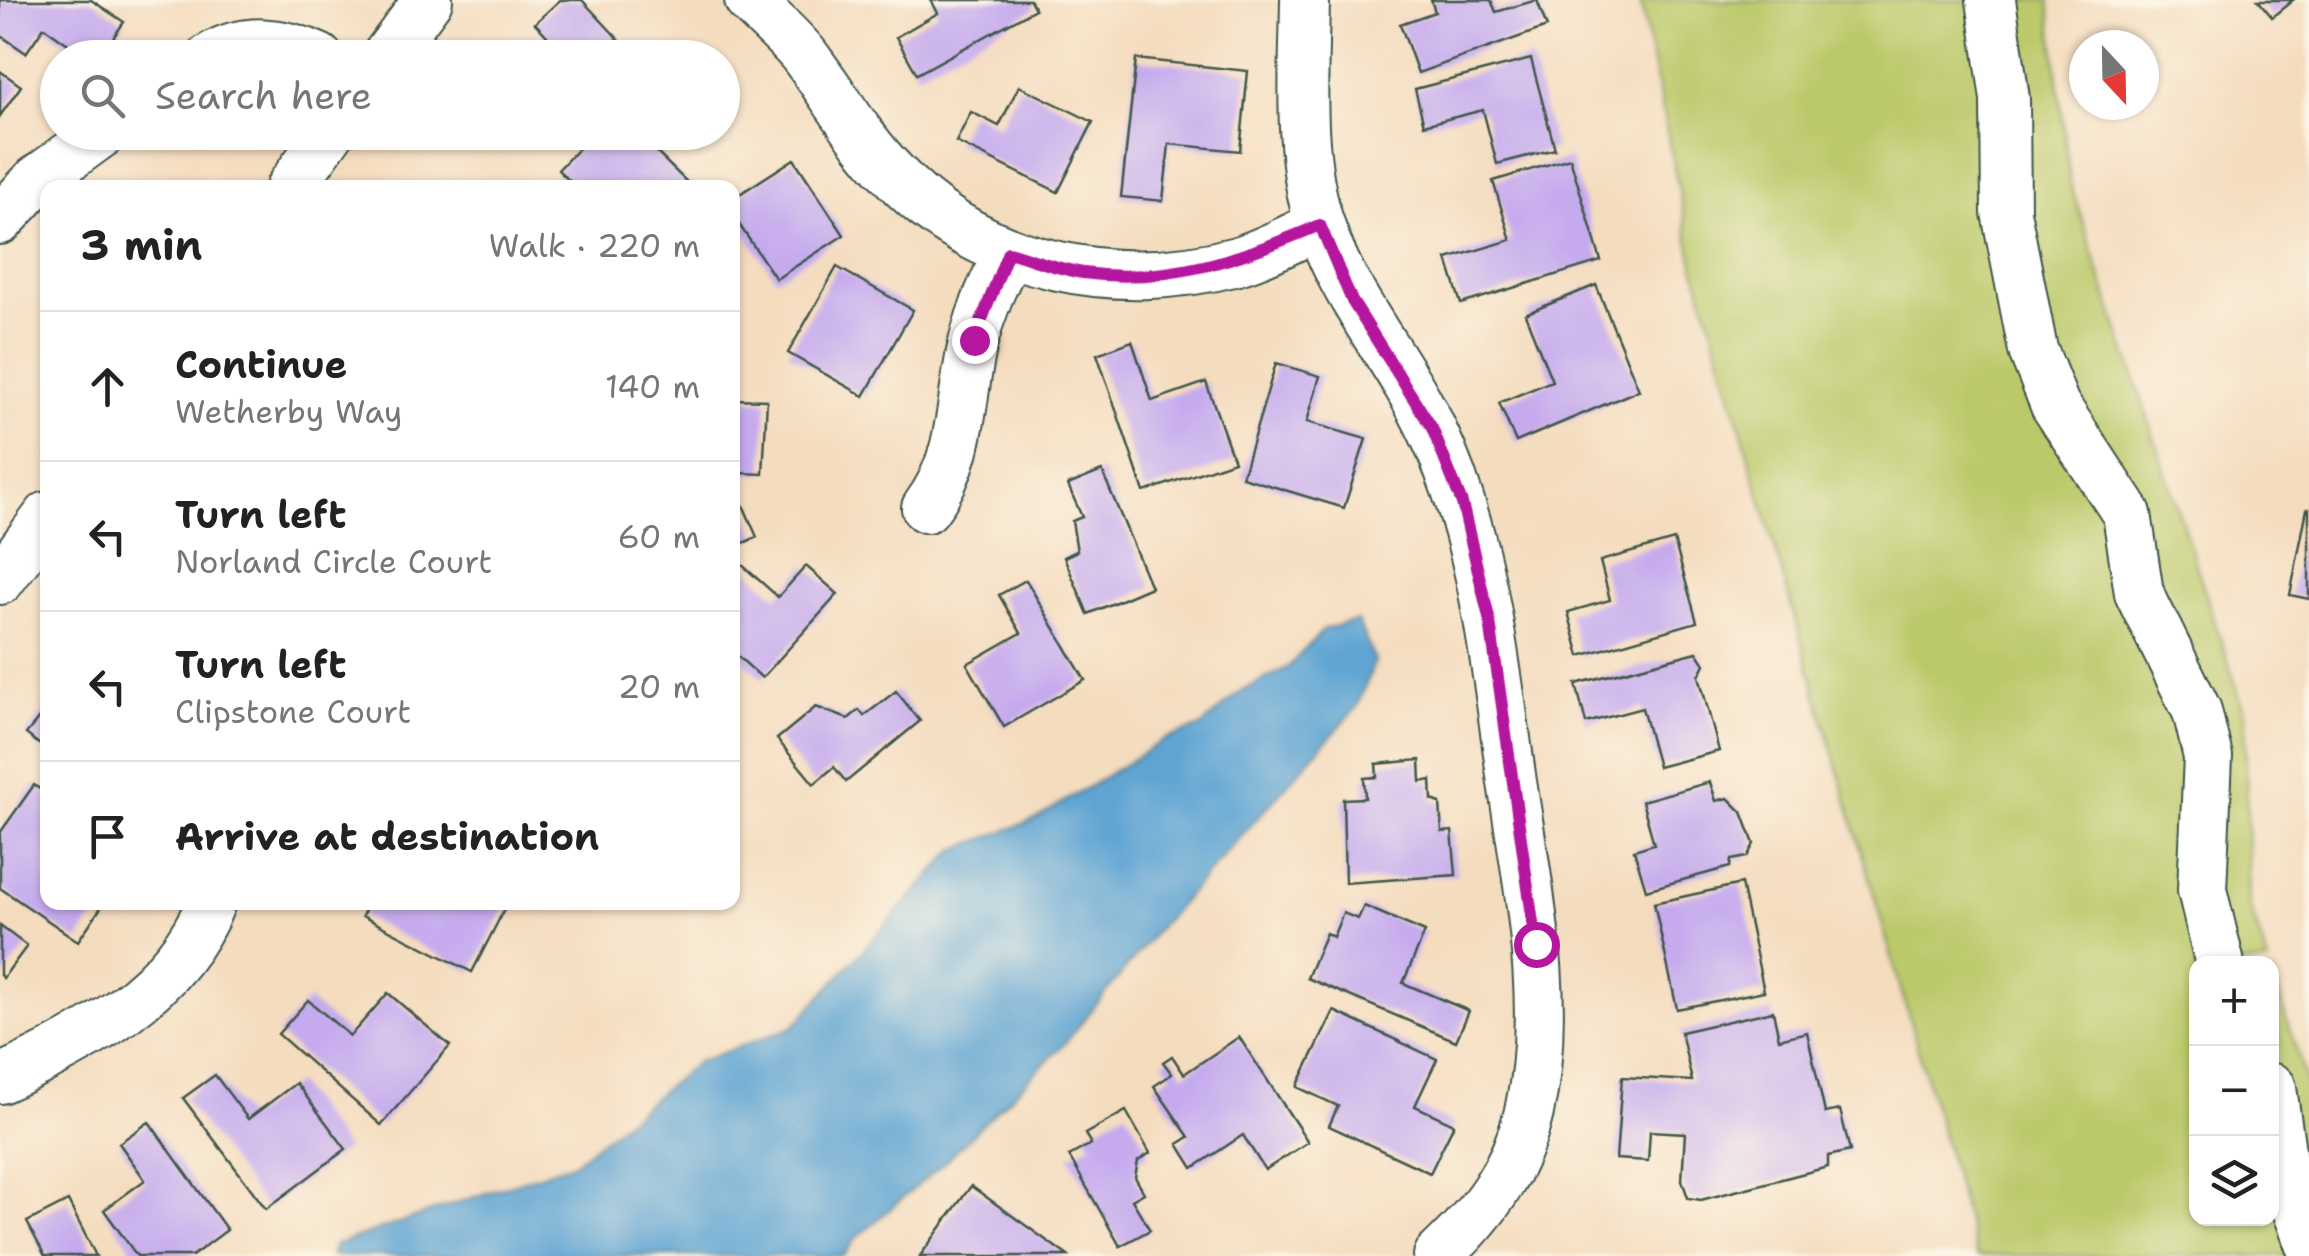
<!DOCTYPE html>
<html lang="en">
<head>
<meta charset="utf-8">
<style>
  body { margin:0; font-family:"Shantell Sans",sans-serif; background:#f2f2f2; color:#222 }
  .controls { position:absolute; right:30px; bottom:30px; display:grid; overflow:hidden; border-radius:20px; box-shadow:0 2px 8px #0004 }
  .controls button { width:90px; height:90px; display:grid; place-items:center; padding:0; border:0; border-bottom:2px solid #e0e0e0; background:#fff; color:#222; font:50px sans-serif }
  .compass { position:absolute; left:2069px; top:30px; width:90px; height:90px; border-radius:50%; background:#fff; box-shadow:0 2px 8px #0004; rotate:158deg }
  .stop { position:absolute; width:30px; height:30px; margin:-22px; border:8px solid #b5179e; border-radius:50%; background:#fff }
  .stop.end { background:#b5179e; border-color:#fff; box-shadow:0 2px 10px #0008 }
  .list { margin:0; padding:0; list-style:none }
  h2 { display:flex; justify-content:space-between; align-items:center; height:130px; margin:0; padding:0 40px; font-size:42px }
  h2 small { font-size:32px; font-weight:400; color:#767676 }
  .list li { display:grid; grid-template-columns:65px 1fr auto; gap:30px; align-items:center; box-sizing:border-box; height:150px; padding:0 40px; border-top:2px solid #e0e0e0 }
  .list b { display:block; font-size:38px; white-space:nowrap }
  .list p { margin:0; font-size:32px; white-space:nowrap; color:#767676 }
  .list em { font-size:32px; font-style:normal; color:#767676 }
  .icon { flex:none; width:55px; height:55px; fill:none; stroke:currentColor; stroke-width:2; stroke-linecap:round; stroke-linejoin:round }
  .map { position:relative; flex:none; width:2309px; height:1256px; overflow:hidden }
  .search { position:absolute; background:#fff; box-shadow:0 2px 8px #0004; left:40px; top:40px; width:700px; height:110px; display:flex; align-items:center; gap:25px; box-sizing:border-box; padding:0 35px; border-radius:55px; color:#767676; font-size:38px }
  .panel { position:absolute; background:#fff; box-shadow:0 2px 8px #0004; left:40px; top:180px; width:700px; height:730px; border-radius:20px }
  .map>svg:first-child { display:block }
  .green { fill:#bcc96b; stroke:#6e8350; stroke-width:2.5 }
  .water { fill:#5ea4d3; stroke:#3e7084; stroke-width:2.5 }
  .building { fill:#c5aaee }
  .lines { fill:none; stroke-linecap:round; stroke-linejoin:round }
  .minor-casing { stroke:#3f5549; stroke-width:52 }
  .minor { stroke:#fff; stroke-width:48 }
  .route { stroke:#b5179e; stroke-width:12 }
</style>
</head>
<body>
<div class="map">
<svg width="2309" height="1256" viewBox="0 0 2309 1256">
  <rect width="100%" height="100%" fill="#fcf5e5"/>
  <filter id="ink" filterUnits="userSpaceOnUse"><feTurbulence type="fractalNoise" baseFrequency=".01" numOctaves="2"/><feDisplacementMap in="SourceGraphic" scale="20" xChannelSelector="R" yChannelSelector="G"/><feConvolveMatrix kernelMatrix="1 2 1 2 8 2 1 2 1" color-interpolation-filters="sRGB"/></filter>
  <filter id="wash" filterUnits="userSpaceOnUse"><feTurbulence type="fractalNoise" baseFrequency=".0048" numOctaves="4" result="noise"/><feDisplacementMap in="SourceGraphic" scale="40" xChannelSelector="R" yChannelSelector="G"/><feGaussianBlur stdDeviation="2.25" result="paint"/><feColorMatrix in="noise" values="0 0 0 0 0 0 0 0 0 0 0 0 0 0 0 0 0 1.4 0 .05"/><feComposite in="paint" operator="in"/></filter>
  <g filter="url(#wash)">
    <rect width="100%" height="100%" fill="#f4dcbe"/>
    <path class="green" d="M1640 0H2049L2070 183 2245 713 2249 903 2268 963 2196 964V1218H2272V973L2309 1090V1256H1977L1694 264Z"/>
    <path class="water" d="M1357 621 1375 661 1357 707 1161 925 1065 1043 939 1167 856 1238 843 1256H331L335 1245 574 1163 697 1062 793 1027 954 850 1036 819 1166 739 1201 727 1239 693 1288 667 1324 629Z"/>
    <g id="blocks">
      <g class="building">
        <path d="M0 0H91L124 22 99 58H88L44 27 26 53 0 35Z"/>
        <path d="M560 0H582L636 58H525L547 36 535 23Z"/>
        <path d="M931 0H1030L1035 9 917 74 896 37 938 13Z"/>
        <path d="M1431 0H1491L1496 12 1537 0 1547 27 1418 73 1400 24 1435 12Z"/>
        <path d="M2258 0H2293L2272 17Z"/>
        <path d="M1136 59 1248 71 1240 151 1169 144 1163 201 1121 197Z"/>
        <path d="M1531 59 1555 149 1497 164 1483 110 1424 125 1415 89Z"/>
        <path d="M0 71 21 86 0 116Z"/>
        <path d="M1019 86 1093 122 1058 192 956 142 971 112 999 126Z"/>
        <path d="M594 132H667L652 148 693 188H577L558 170Z"/>
        <path d="M1570 158 1601 261 1461 304 1447 259 1511 240 1493 181Z"/>
        <path d="M794 159 844 235 776 279 732 214V199Z"/>
        <path d="M837 267 913 310 864 396 788 353Z"/>
        <path d="M1596 285 1639 390 1516 442 1499 403 1552 381 1525 314Z"/>
        <path d="M1132 341 1152 401 1206 382 1234 461 1144 492 1097 354Z"/>
        <path d="M1276 363 1320 376 1307 422 1366 439 1344 508 1242 477Z"/>
        <path d="M732 399 767 400 763 474 741 473 740 498 757 537 732 548Z"/>
        <path d="M1102 471 1151 587 1088 614 1064 557 1077 551 1072 521 1082 517 1068 485Z"/>
        <path d="M2307 509H2309V599L2290 595Z"/>
        <path d="M1674 540 1697 622 1580 656 1568 612 1610 600 1600 561Z"/>
        <path d="M741 564 778 597 806 566 838 594 762 678 732 651V573Z"/>
        <path d="M1026 580 1085 680 1004 727 967 664 1021 633 999 595Z"/>
        <path d="M1697 652 1705 664 1699 676 1719 751 1658 767 1642 708 1586 723 1576 684Z"/>
        <path d="M896 691 920 721 846 782 834 767 814 784 777 739 816 707 848 719 859 710 864 716Z"/>
        <path d="M48 707V751L26 734Z"/>
        <path d="M1420 760 1421 782 1431 780 1432 800 1440 803 1442 832 1452 831 1456 875 1345 883 1343 799 1365 798 1364 778 1377 777 1376 764Z"/>
        <path d="M1710 782 1716 801 1728 798 1742 812 1754 844 1747 857 1731 860 1730 867 1646 890 1634 850 1654 844 1642 801Z"/>
        <path d="M34 785 48 795V902L102 906 78 941 0 888V833Z"/>
        <path d="M1741 884 1764 991 1677 1009 1654 903Z"/>
        <path d="M369 902H508L472 972 362 916Z"/>
        <path d="M1364 906 1425 932 1403 983 1469 1011 1456 1041 1307 978 1326 933 1333 937 1343 913 1358 919Z"/>
        <path d="M0 926 27 946 3 978 0 975Z"/>
        <path d="M388 993 450 1046 381 1125 278 1034 308 1000 350 1036Z"/>
        <path d="M1334 1011 1437 1059 1415 1106 1454 1124 1430 1173 1329 1126 1338 1106 1297 1087Z"/>
        <path d="M1773 1011 1779 1039 1807 1032 1825 1113 1840 1110 1850 1151 1828 1156V1167L1701 1200 1688 1198 1682 1180 1685 1133 1650 1131 1648 1161 1616 1159 1622 1077 1692 1081 1681 1032Z"/>
        <path d="M1239 1037 1308 1142 1265 1170 1243 1135 1193 1168 1178 1144 1189 1137 1154 1086 1172 1074 1163 1062 1172 1056 1184 1074Z"/>
        <path d="M215 1075 248 1119 296 1083 346 1149 266 1209 183 1098Z"/>
        <path d="M1126 1111 1150 1153 1138 1161 1135 1177 1144 1193 1132 1200 1150 1230 1120 1246 1069 1156 1091 1144 1085 1134Z"/>
        <path d="M149 1122 227 1230 192 1256H137L104 1210 145 1180 119 1143Z"/>
        <path d="M971 1186 1068 1256H920Z"/>
        <path d="M68 1201 96 1256H45L27 1222Z"/>
      </g>
    </g>
  </g>
  <g filter="url(#ink)">
    <use href="#blocks" fill-opacity="0" stroke="#3f5549" stroke-width="2.5"/>
    <g class="lines">
      <g class="minor-casing">
        <g id="minor">
          <path d="M749 0C767 18 787 35 803 54 834 94 858 138 894 175 981 268 1117 293 1237 261 1265 253 1293 237 1320 225"/>
          <path d="M1305 0C1304 75 1297 153 1320 225 1345 301 1399 359 1432 430 1484 539 1495 664 1512 782 1528 888 1553 1005 1529 1112 1515 1172 1482 1215 1438 1256"/>
          <path d="M1991 0 2005 99 2006 212 2033 350 2055 405 2127 514 2139 593 2197 711 2208 757 2202 890 2220 964"/>
          <path d="M210 58C244 36 284 41 319 58"/>
          <path d="M385 58 428 0"/>
          <path d="M290 188 330 132"/>
          <path d="M0 220 37 180 103 132"/>
          <path d="M926 508C965 457 959 399 974 339 982 309 994 280 1009 253"/>
          <path d="M0 580 48 516"/>
          <path d="M0 1079C83 1041 176 993 211 902"/>
          <path d="M2272 1088 2284 1173 2309 1243"/>
        </g>
      </g>
      <use href="#minor" class="minor"/>
    </g>
  </g>
  <g class="lines" filter="url(#ink)">
    <path class="route" d="M974 340 1008 252C1033 259 1058 269 1083 273 1168 285 1243 258 1320 225L1352 301 1432 428 1462 503 1490 622 1536 944"/>
  </g>
</svg>
<div class="controls">
<button>+</button>
<button>−</button>
<button><svg class="icon" aria-label="layers" viewBox="0 0 24 24"><path d="M12 4l9 5-9 5-9-5zM3 14l9 5 9-5"/></svg></button>
</div>
<svg class="compass" viewBox="-18 -18 36 36"><path d="M0-13l5 13h-10z" fill="#e53935"/><path d="M0 13l5-13h-10z" fill="#767676"/></svg>
<div class="stop" style="left:1536px;top:944px"></div>
<div class="stop end" style="left:974px;top:340px"></div>
<div class="search"><svg class="icon" aria-label="search" viewBox="0 0 24 24"><circle cx="10" cy="10" r="6"/><path d="M15 15l6 6"/></svg>Search here</div>
<section class="panel">
<h2>3 min<small>Walk · 220 m</small></h2>
<ul class="list">
<li><svg class="icon" aria-label="ahead" viewBox="0 0 24 24"><path d="M12 20V5M6 11l6-6 6 6"/></svg><div><b>Continue</b><p>Wetherby Way</p></div><em>140 m</em></li>
<li><svg class="icon" aria-label="left" viewBox="0 0 24 24"><path d="M17 20v-9H6M10 6l-5 5 5 5"/></svg><div><b>Turn left</b><p>Norland Circle Court</p></div><em>60 m</em></li>
<li><svg class="icon" aria-label="left" viewBox="0 0 24 24"><path d="M17 20v-9H6M10 6l-5 5 5 5"/></svg><div><b>Turn left</b><p>Clipstone Court</p></div><em>20 m</em></li>
<li><svg class="icon" aria-label="arrive" viewBox="0 0 24 24"><path d="M6 21V4h12l-3 4 3 4H6"/></svg><div><b>Arrive at destination</b></div></li>
</ul>
</section>
</div>
</body>
</html>
